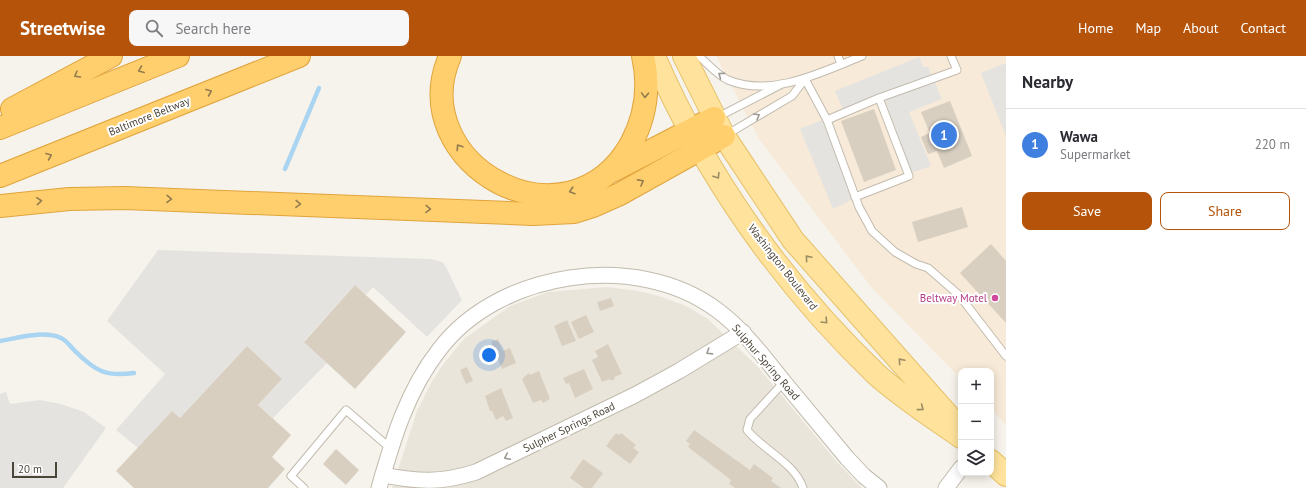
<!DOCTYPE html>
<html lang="en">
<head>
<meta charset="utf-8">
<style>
  body { margin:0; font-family:"PT Sans",sans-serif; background:#f7f7f7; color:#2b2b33 }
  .controls { position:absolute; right:12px; bottom:12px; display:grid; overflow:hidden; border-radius:8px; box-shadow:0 2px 10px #0003 }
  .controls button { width:36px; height:36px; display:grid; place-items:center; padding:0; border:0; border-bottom:1px solid #e1e1e2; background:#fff; color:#2b2b33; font:20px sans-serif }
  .scale { position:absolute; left:12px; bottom:10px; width:45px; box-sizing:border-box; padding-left:4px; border:2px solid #4b4439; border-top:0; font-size:11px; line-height:14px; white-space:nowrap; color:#4b4439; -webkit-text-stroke:3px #fff; paint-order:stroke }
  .you { position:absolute; left:489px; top:299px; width:14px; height:14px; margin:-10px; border:3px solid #fff; border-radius:50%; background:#1a73e8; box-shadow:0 0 0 6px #1a73e833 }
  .badge { display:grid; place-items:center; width:26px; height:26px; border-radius:50%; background:#b45309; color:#fff; font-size:13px; font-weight:700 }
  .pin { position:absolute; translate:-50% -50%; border:2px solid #fff; box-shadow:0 1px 4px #0006 }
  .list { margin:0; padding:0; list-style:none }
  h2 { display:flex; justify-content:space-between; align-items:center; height:52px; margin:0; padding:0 16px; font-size:17px }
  h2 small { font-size:13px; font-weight:400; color:#7c7c81 }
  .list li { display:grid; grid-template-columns:26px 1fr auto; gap:12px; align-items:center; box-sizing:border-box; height:72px; padding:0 16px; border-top:1px solid #e1e1e2 }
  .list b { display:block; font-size:15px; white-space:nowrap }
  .list p { margin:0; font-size:13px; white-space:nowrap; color:#7c7c81 }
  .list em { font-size:13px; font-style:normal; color:#7c7c81 }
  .actions { display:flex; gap:8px; padding:12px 16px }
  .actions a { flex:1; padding:9px 0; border:1px solid #b45309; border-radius:8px; text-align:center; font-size:14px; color:#b45309 }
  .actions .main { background:#b45309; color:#fff }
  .icon { flex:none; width:22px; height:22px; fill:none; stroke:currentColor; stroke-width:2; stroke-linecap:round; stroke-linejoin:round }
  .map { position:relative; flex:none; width:1006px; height:432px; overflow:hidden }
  header { display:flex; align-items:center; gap:24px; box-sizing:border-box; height:56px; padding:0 20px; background:#b45309; color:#fff }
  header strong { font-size:19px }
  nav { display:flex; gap:22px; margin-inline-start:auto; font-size:14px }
  .search { width:280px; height:36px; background:#f7f7f7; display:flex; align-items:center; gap:10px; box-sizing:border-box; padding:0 14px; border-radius:8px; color:#7c7c81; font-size:15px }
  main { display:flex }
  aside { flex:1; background:#fff }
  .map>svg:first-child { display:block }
  .residential { fill:#eae5da }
  .commercial { fill:#f7ead8 }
  .parking { fill:#e5e3e0 }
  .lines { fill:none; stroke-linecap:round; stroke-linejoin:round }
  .stream { stroke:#a9d4f2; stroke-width:4.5 }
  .building { fill:#d8cfc1 }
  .lane-casing { stroke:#c2bbae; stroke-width:9 }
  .street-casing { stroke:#c2bbae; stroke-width:17 }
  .primary-casing { stroke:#e6c16a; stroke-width:24 }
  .highway-casing { stroke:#e0a43c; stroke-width:24 }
  .lane { stroke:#fff; stroke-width:7 }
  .street { stroke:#fff; stroke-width:15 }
  .primary { stroke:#ffe39c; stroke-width:22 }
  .highway { stroke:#ffcf6e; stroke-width:22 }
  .oneway { stroke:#937c4e }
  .oneway2 { stroke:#9c9892 }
  .oneway3 { stroke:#9c8c66 }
  .hotel-dot { fill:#d1479c; stroke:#fff; stroke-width:1.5 }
  .labels { text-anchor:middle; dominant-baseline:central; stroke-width:4; stroke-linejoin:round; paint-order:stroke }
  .street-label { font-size:11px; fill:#4b4439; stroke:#fff }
  .hotel-label { font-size:11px; fill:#b23c85; stroke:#fff; text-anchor:end }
</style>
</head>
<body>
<header>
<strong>Streetwise</strong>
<div class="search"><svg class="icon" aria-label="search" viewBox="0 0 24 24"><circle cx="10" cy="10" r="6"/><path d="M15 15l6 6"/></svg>Search here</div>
<nav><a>Home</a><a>Map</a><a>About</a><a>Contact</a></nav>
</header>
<main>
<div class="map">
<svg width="1006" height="432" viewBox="0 0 1006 432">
  <rect width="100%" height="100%" fill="#f6f3ec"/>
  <path class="residential" d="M607 231 638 235 659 240 686 250 708 263 758 311 837 406 862 432H392L417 355 431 327 444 307 465 282 510 250 548 236Z"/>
  <path class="commercial" d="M716 0H1006V369L991 353V315H961V323L872 232 759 83Z"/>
  <g class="parking">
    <path d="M919 1 923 11H928L942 43 909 56 931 110 911 117 883 38 843 54 835 35Z"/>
    <path d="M1006 7V80L981 17Z"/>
    <path d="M822 64 853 143 833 153 800 73Z"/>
    <path d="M158 194 431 203 442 206 446 211 462 244 427 281 373 231 366 239 355 229 304 285 327 307 273 362 258 349 282 323 247 290 180 362 172 355 138 392 116 374 165 318 107 265Z"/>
    <path d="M6 336 10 348 40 344 61 348 84 356 106 372 63 432H0V338Z"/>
  </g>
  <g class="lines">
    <g class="stream">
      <path d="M285 113 319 32"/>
      <path d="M0 285C18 282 44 274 61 282 66 284 71 291 75 295 95 315 106 321 134 317"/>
    </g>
  </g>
  <g class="building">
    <path d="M950 45 972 100 944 112 937 95 928 98 921 81 930 77 921 56Z"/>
    <path d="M874 53 896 114 864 126 841 65Z"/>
    <path d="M962 151 968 171 918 186 912 166Z"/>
    <path d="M991 188 1006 205V267L960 217Z"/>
    <path d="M355 229 406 276 355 333 304 286Z"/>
    <path d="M611 242 614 250 600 255 597 246Z"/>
    <path d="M586 259 594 276 579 283 571 266Z"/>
    <path d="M567 264 576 285 562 290 554 270Z"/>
    <path d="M498 283 503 295 510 292 516 307 502 313 491 286Z"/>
    <path d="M608 288 622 318 614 321 615 323 611 325 610 323 602 326 592 304 598 301 595 295Z"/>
    <path d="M247 290 282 323 258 349 291 379 272 401 285 413 268 432H134L116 415 172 355 180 362Z"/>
    <path d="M467 311 473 325 466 328 460 314Z"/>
    <path d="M584 313 593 333 575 342 569 327 566 328 563 322Z"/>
    <path d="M539 315 550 343 543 347 541 344 533 347 522 323 529 317 530 319Z"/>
    <path d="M501 332 513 362 506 365 503 360 496 364 492 355H490L485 340Z"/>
    <path d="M694 374 750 414 754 408 773 422 771 425 781 432H735L729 428 731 424 688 391 690 388 686 385Z"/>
    <path d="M616 377 619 379 621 377 636 389 633 392 639 396 630 408 606 390Z"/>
    <path d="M336 393 359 414 346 429 323 408Z"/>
    <path d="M583 403 603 417 592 432H584L570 422Z"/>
  </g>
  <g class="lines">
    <g class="lane-casing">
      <g id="lane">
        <path d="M699 0C708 8 717 19 728 24 771 42 822 16 862 0"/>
        <path d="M838 0 841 8"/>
        <path d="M805 23 827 64 859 151 872 175 895 196 916 208 928 212 959 239 1006 300"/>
        <path d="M718 61 782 28"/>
        <path d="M827 64 879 42"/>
        <path d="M726 79 792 40 805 23"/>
        <path d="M855 141 909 120 879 42 957 14 951 0"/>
        <path d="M784 326 750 363 747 374C763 394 795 407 803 432"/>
        <path d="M304 432 291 420 346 354 390 392"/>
      </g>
    </g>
    <g class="street-casing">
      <g id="street">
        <path d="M383 419C419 426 441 427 476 416L635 339 679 315 743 276"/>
        <path d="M379 432C393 383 407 335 439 294 498 215 637 194 717 254 743 273 763 300 784 326 805 351 826 377 847 402L864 420 879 432"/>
        <path d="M946 432 961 412"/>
      </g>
    </g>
    <g class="primary-casing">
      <g id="primary">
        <path d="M654 0C705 119 783 229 876 318 900 340 934 362 961 381"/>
        <path d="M684 0 724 80 793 184 954 366"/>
        <path d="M991 405 1006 419"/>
      </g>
    </g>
    <g class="highway-casing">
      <g id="highway">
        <path d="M450 0C403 108 567 200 631 88 646 60 650 31 643 0"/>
        <path d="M12 53 111 0"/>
        <path d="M0 72 178 0"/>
        <path d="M614 114 714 62"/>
        <path d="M0 120 299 0"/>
        <path d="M0 150 69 143 125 142 533 158 574 156 593 150 620 138 724 80"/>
      </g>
    </g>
    <use href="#lane" class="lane"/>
    <use href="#street" class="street"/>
    <use href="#primary" class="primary"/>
    <use href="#highway" class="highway"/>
  </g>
  <defs><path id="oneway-chevron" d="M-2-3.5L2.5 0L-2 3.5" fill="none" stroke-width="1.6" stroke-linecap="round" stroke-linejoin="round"/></defs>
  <g class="oneway">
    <use href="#oneway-chevron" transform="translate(141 14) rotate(158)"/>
    <use href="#oneway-chevron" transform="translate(77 19) rotate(150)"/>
    <use href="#oneway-chevron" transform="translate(209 36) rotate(-22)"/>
    <use href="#oneway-chevron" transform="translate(645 39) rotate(92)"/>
    <use href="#oneway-chevron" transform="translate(459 91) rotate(-124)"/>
    <use href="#oneway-chevron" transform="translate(49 100) rotate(-22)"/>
    <use href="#oneway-chevron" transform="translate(641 126) rotate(-29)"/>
    <use href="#oneway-chevron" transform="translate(572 135) rotate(163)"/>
    <use href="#oneway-chevron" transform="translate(169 143) rotate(2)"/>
    <use href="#oneway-chevron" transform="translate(39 145) rotate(-5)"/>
    <use href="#oneway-chevron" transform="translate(298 148) rotate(2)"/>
    <use href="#oneway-chevron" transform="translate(428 153) rotate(2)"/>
  </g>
  <g class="oneway2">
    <use href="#oneway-chevron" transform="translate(721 19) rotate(-144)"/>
    <use href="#oneway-chevron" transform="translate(757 60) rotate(-30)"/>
    <use href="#oneway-chevron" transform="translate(709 296) rotate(148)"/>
    <use href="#oneway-chevron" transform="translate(507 401) rotate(154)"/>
  </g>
  <g class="oneway3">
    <use href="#oneway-chevron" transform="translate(717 120) rotate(58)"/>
    <use href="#oneway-chevron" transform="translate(808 202) rotate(-131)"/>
    <use href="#oneway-chevron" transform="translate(825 265) rotate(46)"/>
    <use href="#oneway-chevron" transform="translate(901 305) rotate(-131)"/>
    <use href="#oneway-chevron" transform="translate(921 352) rotate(37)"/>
  </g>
  <circle class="hotel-dot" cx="995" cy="242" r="4"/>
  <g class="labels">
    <g class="street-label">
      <text transform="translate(149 60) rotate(-22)">Baltimore Beltway</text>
      <text transform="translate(783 211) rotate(52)">Washington Boulevard</text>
      <text transform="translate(766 306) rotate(49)">Sulphur Spring Road</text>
      <text transform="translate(569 371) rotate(-26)">Sulpher Springs Road</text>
    </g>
    <g class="hotel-label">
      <text x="987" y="242">Beltway Motel</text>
    </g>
  </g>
</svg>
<div class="controls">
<button>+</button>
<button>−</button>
<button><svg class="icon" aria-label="layers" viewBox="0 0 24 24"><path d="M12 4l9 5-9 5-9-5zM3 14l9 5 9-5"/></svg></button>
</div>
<div class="scale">20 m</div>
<div class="you"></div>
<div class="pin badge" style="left:944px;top:79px;background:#3f7fe0">1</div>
</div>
<aside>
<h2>Nearby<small></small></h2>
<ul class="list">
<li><span class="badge" style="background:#3f7fe0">1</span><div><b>Wawa</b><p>Supermarket</p></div><em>220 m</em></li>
</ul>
<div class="actions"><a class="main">Save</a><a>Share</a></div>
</aside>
</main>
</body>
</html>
